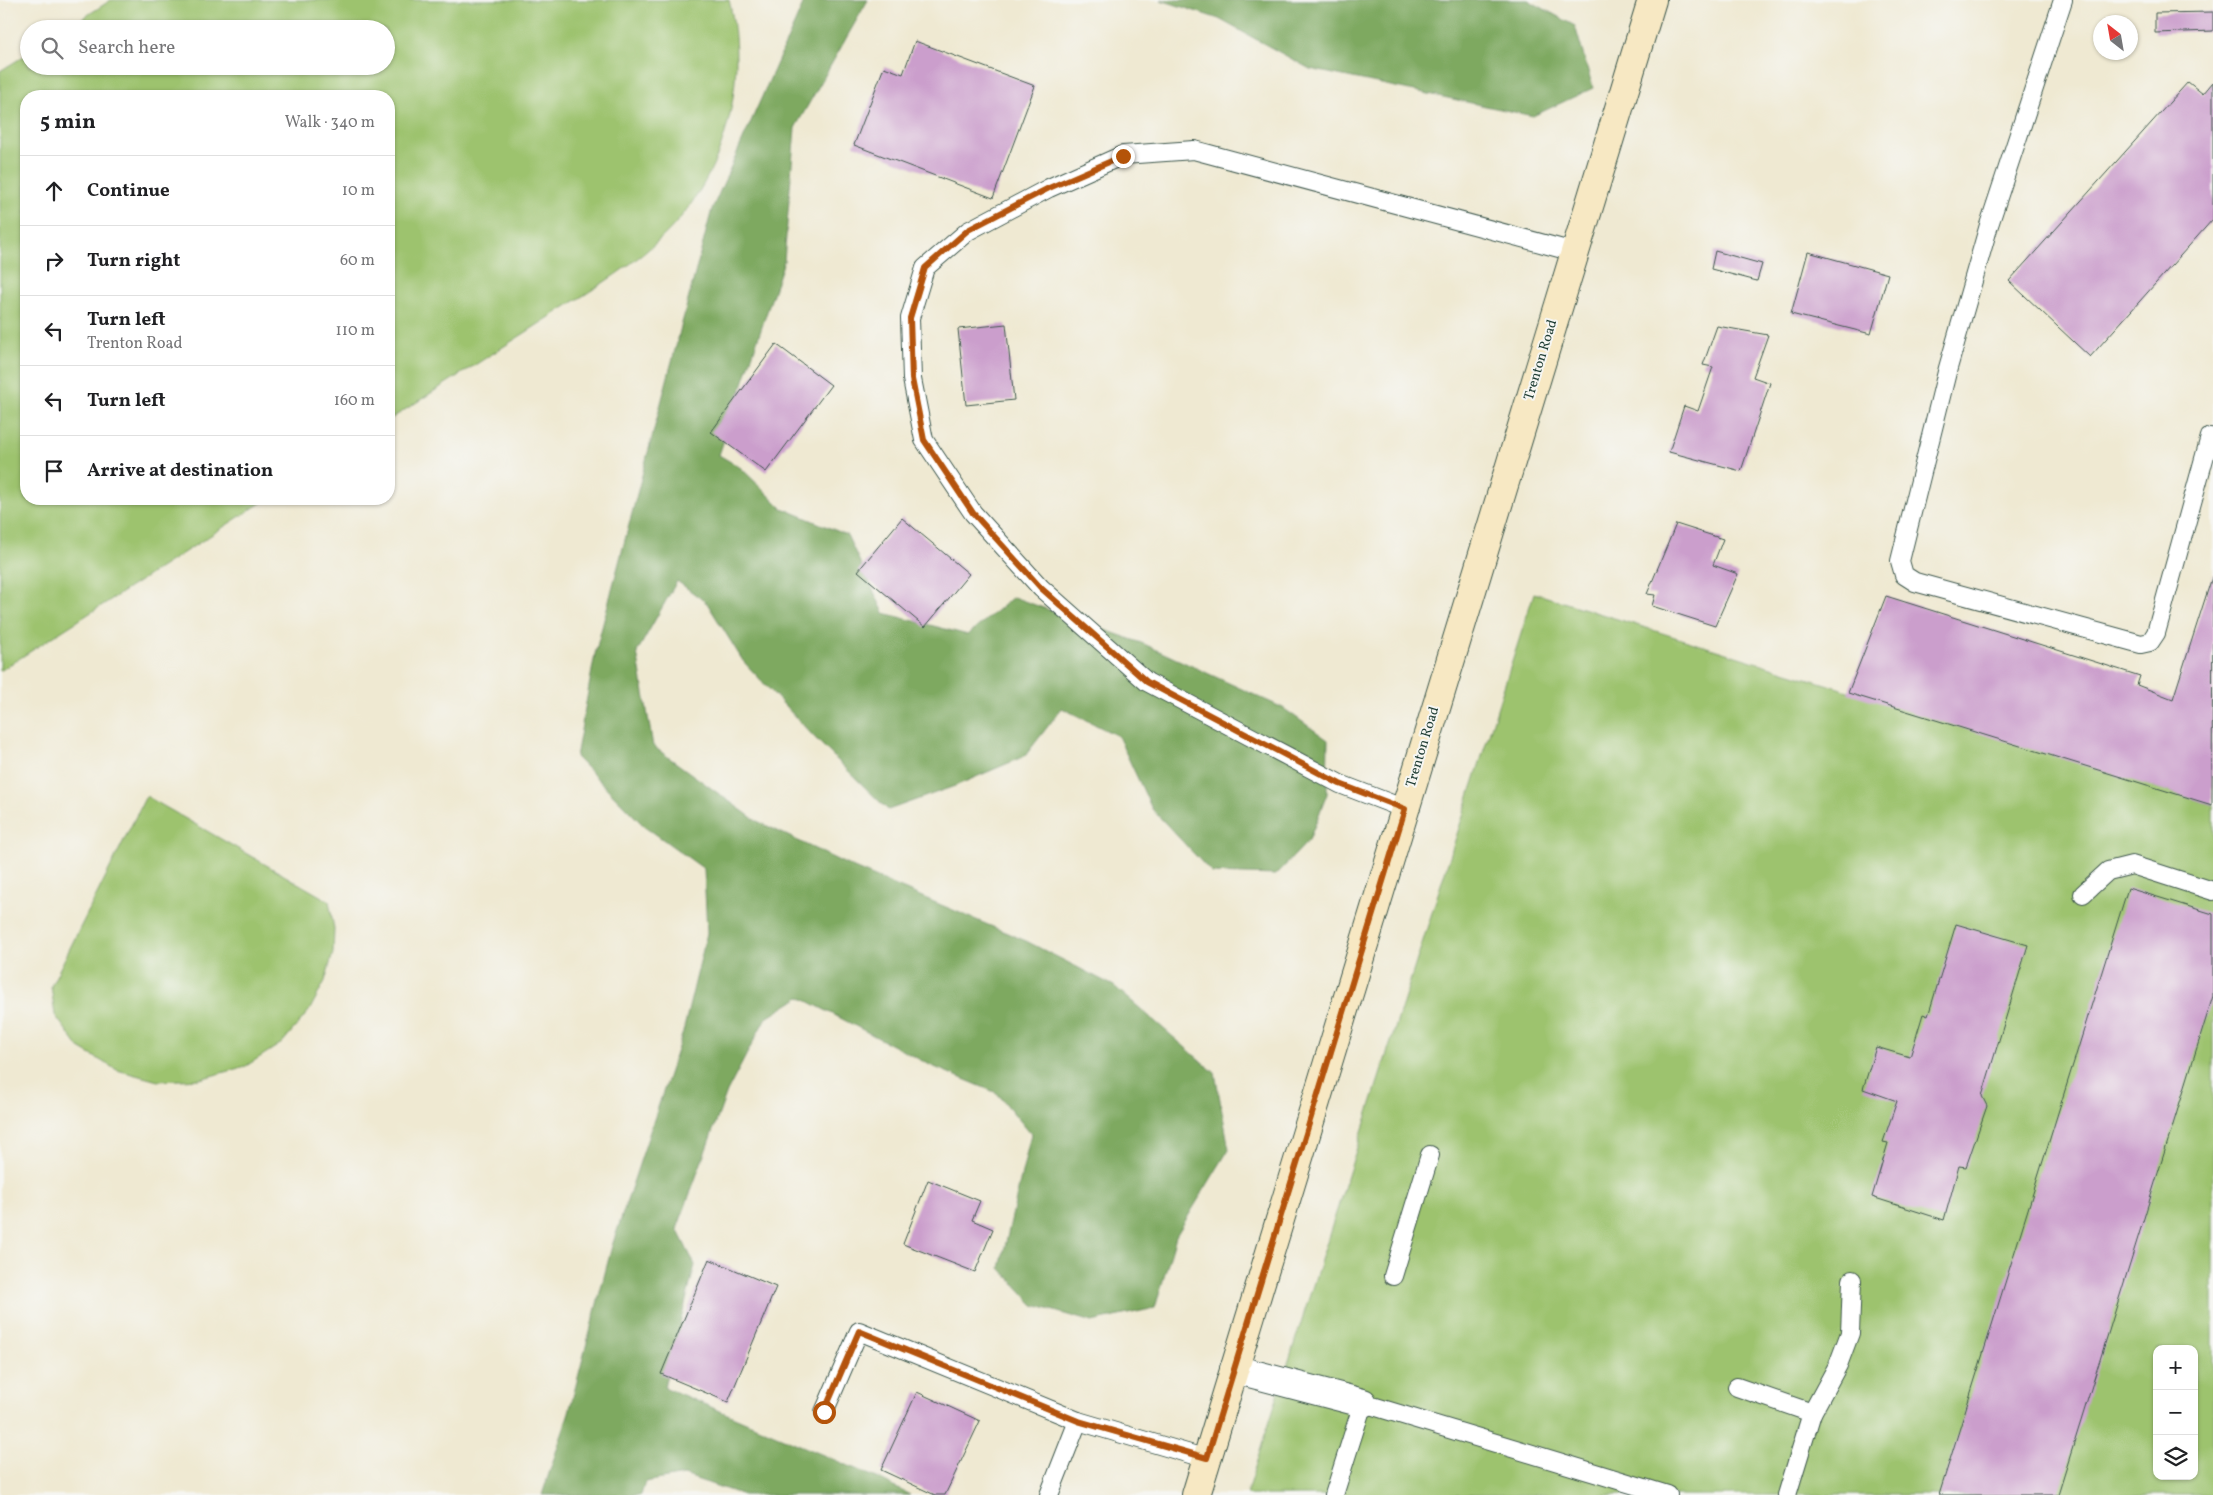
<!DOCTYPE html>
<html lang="en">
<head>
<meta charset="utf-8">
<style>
  body { margin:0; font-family:Vollkorn,serif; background:#f2f2f2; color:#202124 }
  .controls { position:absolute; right:15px; bottom:15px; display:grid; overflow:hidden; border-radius:10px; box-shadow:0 1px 4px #0004 }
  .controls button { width:45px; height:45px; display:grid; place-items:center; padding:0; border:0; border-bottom:1px solid #e0e0e0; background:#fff; color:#202124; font:25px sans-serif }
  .compass { position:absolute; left:2093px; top:15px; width:45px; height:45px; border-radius:50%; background:#fff; box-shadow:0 1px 4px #0004; rotate:329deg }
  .stop { position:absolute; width:15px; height:15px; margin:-11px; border:4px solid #b45309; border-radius:50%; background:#fff }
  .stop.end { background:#b45309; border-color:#fff; box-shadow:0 1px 5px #0008 }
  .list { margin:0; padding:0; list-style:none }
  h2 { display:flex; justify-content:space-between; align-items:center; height:65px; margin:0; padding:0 20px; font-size:21px }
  h2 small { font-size:16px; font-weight:400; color:#757577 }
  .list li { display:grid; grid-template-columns:32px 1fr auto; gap:15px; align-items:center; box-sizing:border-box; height:70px; padding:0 20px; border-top:1px solid #e0e0e0 }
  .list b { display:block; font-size:19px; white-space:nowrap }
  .list p { margin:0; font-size:16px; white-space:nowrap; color:#757577 }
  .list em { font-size:16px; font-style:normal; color:#757577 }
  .icon { flex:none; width:28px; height:28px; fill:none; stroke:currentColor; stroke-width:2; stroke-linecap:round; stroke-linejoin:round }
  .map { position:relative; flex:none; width:2213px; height:1495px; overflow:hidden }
  .search { position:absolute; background:#fff; box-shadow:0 1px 4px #0004; left:20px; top:20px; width:375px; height:55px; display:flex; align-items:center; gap:12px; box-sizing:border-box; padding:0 18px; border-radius:28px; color:#757577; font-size:19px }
  .panel { position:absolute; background:#fff; box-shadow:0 1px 4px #0004; left:20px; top:90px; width:375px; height:415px; border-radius:20px }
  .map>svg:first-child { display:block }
  .green { fill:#9dc36e; stroke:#5e8051; fill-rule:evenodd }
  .forest { fill:#7ea961; stroke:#4e734a }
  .building { fill:#cb9ecc }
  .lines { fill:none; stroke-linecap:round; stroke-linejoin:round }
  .service-casing { stroke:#3e574c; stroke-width:20 }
  .minor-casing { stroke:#3e574c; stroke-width:30 }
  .secondary-casing { stroke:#3e574c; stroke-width:30 }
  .service { stroke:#fff; stroke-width:18 }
  .minor { stroke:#fff; stroke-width:28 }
  .secondary { stroke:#f7e8c3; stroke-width:28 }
  .route { stroke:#b45309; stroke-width:6 }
  .labels { text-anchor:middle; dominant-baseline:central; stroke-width:4; stroke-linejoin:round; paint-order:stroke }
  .street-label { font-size:14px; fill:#1f3d34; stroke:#f6f6f2 }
</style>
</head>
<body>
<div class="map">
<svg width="2213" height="1495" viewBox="0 0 2213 1495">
  <rect width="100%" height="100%" fill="#f6f6f2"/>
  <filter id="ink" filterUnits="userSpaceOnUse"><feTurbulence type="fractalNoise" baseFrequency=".02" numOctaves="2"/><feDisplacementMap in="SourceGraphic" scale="10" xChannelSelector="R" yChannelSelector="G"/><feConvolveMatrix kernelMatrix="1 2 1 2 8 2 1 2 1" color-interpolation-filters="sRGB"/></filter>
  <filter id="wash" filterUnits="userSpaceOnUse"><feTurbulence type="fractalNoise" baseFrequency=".0096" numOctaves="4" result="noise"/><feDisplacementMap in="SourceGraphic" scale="20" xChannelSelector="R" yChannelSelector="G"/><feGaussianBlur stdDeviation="1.12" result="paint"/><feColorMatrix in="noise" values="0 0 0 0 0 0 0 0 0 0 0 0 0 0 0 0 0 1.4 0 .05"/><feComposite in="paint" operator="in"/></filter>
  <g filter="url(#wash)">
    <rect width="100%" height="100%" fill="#efe9d2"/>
    <g class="green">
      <path d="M111 0H729C750 85 723 184 657 242 623 273 580 297 542 322 491 355 440 387 389 420V96H26V499H267L0 671V71L29 53V66H386V29H66Z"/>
      <path d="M1534 593 2213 805V1495H1246ZM2157 1349H2194V1476H2157Z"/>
      <path d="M146 796 329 901 334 929 333 953 325 981 309 1011 282 1043 246 1066 200 1079 158 1081 117 1070 79 1048 55 1015 51 986Z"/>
    </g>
    <g class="forest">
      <path d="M805 0H868L795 128 784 261 719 455 741 468 782 508 847 535 884 613 968 635 1013 597 1144 644 1283 708 1328 740 1327 794 1309 840 1276 875 1212 873 1152 809 1118 736 1062 708 1025 756 955 786 888 810 816 739 743 661 707 603 677 581 637 652 653 746 755 820 854 868 1026 941 1114 986 1215 1073 1229 1149 1176 1236 1155 1308 1092 1322 1034 1305 1000 1268 1031 1134 997 1093 932 1066 800 997 765 1019 727 1092 677 1229 695 1265 664 1387 877 1478 910 1495H743L684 1475 645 1482 641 1495H542L569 1412 612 1246 683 1032 707 933 704 869 643 825 576 757 595 654 712 209Z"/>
      <path d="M1161 0H1528L1575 26 1593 88 1533 116 1310 69 1219 19Z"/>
    </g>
    <g id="blocks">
      <g class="building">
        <path d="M2213 12V31L2155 33V13Z"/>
        <path d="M915 41 1035 86 993 198 854 145 884 67 903 74Z"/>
        <path d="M2188 82 2203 94 2213 82V219L2090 357 2009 281Z"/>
        <path d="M1715 251 1762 264 1757 281 1711 269Z"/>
        <path d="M1808 252 1888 274 1871 334 1791 314Z"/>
        <path d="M1006 324 1014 400 966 405 958 329Z"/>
        <path d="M1717 326 1768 335 1753 377 1770 383 1741 471 1669 452 1684 406 1698 411 1713 367 1703 365Z"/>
        <path d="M776 344 831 385 766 472 711 432Z"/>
        <path d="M902 518 969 574 925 627 858 571Z"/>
        <path d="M1676 524 1723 539 1713 565 1738 574 1715 626 1652 606 1655 595 1647 594Z"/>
        <path d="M2213 574 2212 805 1848 693 1886 596 2140 676 2137 685 2173 699Z"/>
        <path d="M2128 888 2213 914V996L2058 1495H1939Z"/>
        <path d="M1956 924 2028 945 1982 1096 1987 1106 1966 1167 1959 1166 1944 1220 1872 1197 1888 1143 1883 1142 1897 1101 1863 1089 1876 1047 1910 1057 1923 1014 1928 1016Z"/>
        <path d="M928 1180 980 1201 972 1220 993 1229 975 1272 903 1244Z"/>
        <path d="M709 1259 776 1287 728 1402 661 1374Z"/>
        <path d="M917 1392 980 1421 945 1495H935L881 1470Z"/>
      </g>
    </g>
  </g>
  <g filter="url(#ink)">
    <use href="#blocks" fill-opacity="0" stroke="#3e574c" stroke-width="1"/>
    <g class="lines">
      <g class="service-casing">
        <g id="service">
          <path d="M2063 0 1989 225 1948 368 1900 561 1904 575 1915 582 2141 644 2150 642 2156 633 2210 437"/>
          <path d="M1405 809 1340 784 1147 682 1041 588 973 513 924 440 912 379 910 318 925 268 968 231 1049 188 1123 155 1194 150 1574 252"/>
          <path d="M2083 894 2108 871 2132 865 2213 891"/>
          <path d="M1393 1276 1430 1155"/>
          <path d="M1737 1387 1812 1413"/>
          <path d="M824 1412 859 1331 1078 1421 1207 1459"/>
          <path d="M1049 1495 1078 1421"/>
          <path d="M1334 1495 1363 1403 1668 1495"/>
          <path d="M1787 1495 1812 1413 1838 1365 1850 1333 1852 1280"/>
        </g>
      </g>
      <g class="minor-casing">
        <path id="minor" d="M1234 1369 1363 1403"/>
      </g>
      <g class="secondary-casing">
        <path id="secondary" d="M1196 1495 1652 0"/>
      </g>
      <use href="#service" class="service"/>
      <use href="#minor" class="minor"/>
      <use href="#secondary" class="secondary"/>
    </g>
  </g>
  <g class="lines" filter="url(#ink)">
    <path class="route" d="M824 1412 859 1331 1078 1421 1207 1458 1405 809 1340 784 1147 682 1041 588 973 513 924 440 912 379 910 318 925 268 968 230 1049 188 1123 156"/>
  </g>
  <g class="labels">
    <g class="street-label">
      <text transform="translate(1541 360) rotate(-73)">Trenton Road</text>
      <text transform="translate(1423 747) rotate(-73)">Trenton Road</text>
    </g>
  </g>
</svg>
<div class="controls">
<button>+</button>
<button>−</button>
<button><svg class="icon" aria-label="layers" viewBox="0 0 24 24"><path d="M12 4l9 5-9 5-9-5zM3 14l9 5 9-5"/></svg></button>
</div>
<svg class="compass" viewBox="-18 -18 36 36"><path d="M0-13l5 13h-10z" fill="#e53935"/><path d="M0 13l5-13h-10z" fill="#757577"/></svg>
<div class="stop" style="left:824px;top:1412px"></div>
<div class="stop end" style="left:1123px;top:156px"></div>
<div class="search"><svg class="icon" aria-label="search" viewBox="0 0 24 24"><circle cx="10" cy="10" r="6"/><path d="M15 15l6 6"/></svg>Search here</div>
<section class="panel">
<h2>5 min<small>Walk · 340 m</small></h2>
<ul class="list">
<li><svg class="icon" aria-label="ahead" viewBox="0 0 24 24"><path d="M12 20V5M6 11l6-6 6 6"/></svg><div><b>Continue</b></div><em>10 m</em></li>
<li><svg class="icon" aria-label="right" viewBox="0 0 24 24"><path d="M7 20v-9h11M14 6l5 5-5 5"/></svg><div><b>Turn right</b></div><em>60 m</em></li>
<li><svg class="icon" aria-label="left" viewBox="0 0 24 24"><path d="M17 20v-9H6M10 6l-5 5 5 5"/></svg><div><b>Turn left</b><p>Trenton Road</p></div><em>110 m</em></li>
<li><svg class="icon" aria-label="left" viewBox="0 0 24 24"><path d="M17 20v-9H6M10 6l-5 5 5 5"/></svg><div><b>Turn left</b></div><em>160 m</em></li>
<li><svg class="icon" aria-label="arrive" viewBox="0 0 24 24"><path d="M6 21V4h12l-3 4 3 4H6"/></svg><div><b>Arrive at destination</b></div></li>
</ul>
</section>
</div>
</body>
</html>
